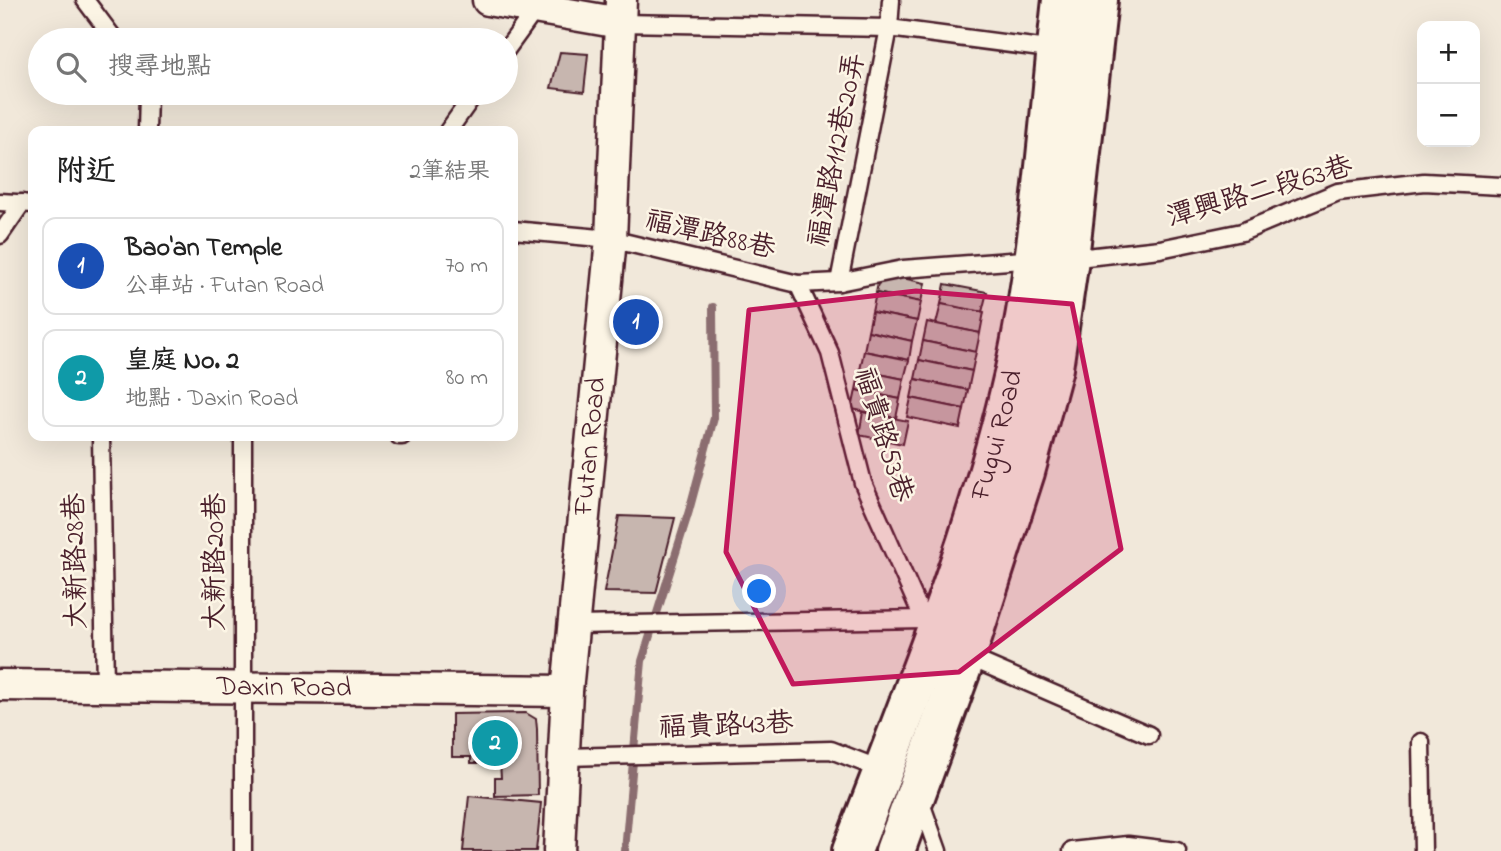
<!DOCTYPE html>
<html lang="zh-TW">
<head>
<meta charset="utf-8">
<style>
  body { margin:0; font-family:"Indie Flower","LXGW WenKai TC",sans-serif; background:#f2f2f2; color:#222 }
  .controls { position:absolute; right:21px; top:21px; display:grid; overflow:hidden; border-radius:14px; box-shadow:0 7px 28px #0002 }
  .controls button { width:63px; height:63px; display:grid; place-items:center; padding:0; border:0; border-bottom:2px solid #e0e0e0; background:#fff; color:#222; font:35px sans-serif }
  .you { position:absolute; left:760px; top:592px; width:24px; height:24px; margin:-18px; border:5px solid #fff; border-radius:50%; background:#1a73e8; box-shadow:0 0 0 10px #1a73e833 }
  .badge { display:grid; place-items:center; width:46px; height:46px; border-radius:50%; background:#0b8043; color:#fff; font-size:23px; font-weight:700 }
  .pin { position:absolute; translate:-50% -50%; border:4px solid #fff; box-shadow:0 2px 7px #0006 }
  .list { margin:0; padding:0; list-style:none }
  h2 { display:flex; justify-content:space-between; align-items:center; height:91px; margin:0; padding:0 28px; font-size:30px }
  h2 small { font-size:23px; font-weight:400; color:#767676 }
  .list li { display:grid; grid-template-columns:46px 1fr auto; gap:21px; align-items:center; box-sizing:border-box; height:98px; margin:0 14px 14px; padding:0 14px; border:2px solid #e0e0e0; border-radius:14px }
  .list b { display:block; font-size:26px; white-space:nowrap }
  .list p { margin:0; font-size:23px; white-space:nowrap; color:#767676 }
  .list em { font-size:23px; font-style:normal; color:#767676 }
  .icon { flex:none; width:38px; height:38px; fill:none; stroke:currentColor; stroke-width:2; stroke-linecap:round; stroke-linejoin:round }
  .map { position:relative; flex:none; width:1501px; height:851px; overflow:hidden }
  .search { position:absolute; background:#fff; box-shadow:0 7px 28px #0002; left:28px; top:28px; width:490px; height:77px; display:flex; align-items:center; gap:18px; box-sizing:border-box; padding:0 24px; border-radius:38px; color:#767676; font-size:26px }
  .panel { position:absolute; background:#fff; box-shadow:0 7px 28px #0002; left:28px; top:126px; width:490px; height:315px; border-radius:14px }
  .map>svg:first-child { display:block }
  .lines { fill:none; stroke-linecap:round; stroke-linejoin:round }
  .stream { stroke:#8b6d6f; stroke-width:8 }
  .building { fill:#c7b6af; stroke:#4a1f2b; stroke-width:2 }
  .lane-casing { stroke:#4a1f2b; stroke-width:21 }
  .street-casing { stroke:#4a1f2b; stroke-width:35 }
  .secondary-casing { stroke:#4a1f2b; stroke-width:44 }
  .lane { stroke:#fcf5e5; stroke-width:16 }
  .street { stroke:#fcf5e5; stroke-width:30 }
  .secondary { stroke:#fcf5e5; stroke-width:38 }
  .marked { fill:#c2185b; fill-opacity:0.2; stroke:#c2185b; stroke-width:5; stroke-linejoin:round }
  .labels { text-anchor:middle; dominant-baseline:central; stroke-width:5; stroke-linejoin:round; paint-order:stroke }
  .street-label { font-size:28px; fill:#4a1f2b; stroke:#fcf5e5 }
</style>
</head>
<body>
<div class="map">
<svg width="1501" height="851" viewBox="0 0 1501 851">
  <rect width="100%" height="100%" fill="#f1e8da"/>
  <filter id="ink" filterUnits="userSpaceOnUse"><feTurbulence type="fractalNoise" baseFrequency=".0143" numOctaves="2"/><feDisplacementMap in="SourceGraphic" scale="14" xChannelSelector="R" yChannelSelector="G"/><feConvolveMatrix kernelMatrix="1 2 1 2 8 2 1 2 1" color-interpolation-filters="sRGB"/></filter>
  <g filter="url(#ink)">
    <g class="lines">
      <path class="stream" d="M625 851 642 661 689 511 714 418 713 307"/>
    </g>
    <g class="building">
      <path d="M560 52 588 54 584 92 551 88Z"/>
      <path d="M880 273 925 283 921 302 876 293Z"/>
      <path d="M945 284 987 292 982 312 941 304Z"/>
      <path d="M876 293 921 302 917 321 872 312Z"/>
      <path d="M941 304 984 312 980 333 936 324Z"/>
      <path d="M872 312 917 321 912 341 868 331Z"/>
      <path d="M927 322 980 333 976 352 923 341Z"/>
      <path d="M868 331 912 341 909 360 864 351Z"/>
      <path d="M923 341 976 352 972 371 919 360Z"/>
      <path d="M864 351 909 360 904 379 860 370Z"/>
      <path d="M919 360 972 371 968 390 915 379Z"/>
      <path d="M860 370 904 379 900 399 856 390Z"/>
      <path d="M915 379 968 390 964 409 911 398Z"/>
      <path d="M856 390 900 399 896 418 852 409Z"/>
      <path d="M911 398 964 409 960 428 907 417Z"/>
      <path d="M863 412 908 421 903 444 859 435Z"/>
      <path d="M619 516 675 518 656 593 604 592Z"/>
      <path d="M526 713 536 719 537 729 538 795 495 796V778H501L500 763H471V757H452V714Z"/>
      <path d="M469 796 541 803 536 851H463Z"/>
    </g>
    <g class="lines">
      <g class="lane-casing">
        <g id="lane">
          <path d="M85 0 115 40"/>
          <path d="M620 23 889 28 1056 50"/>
          <path d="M506 50 535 10"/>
          <path d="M147 131 148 93"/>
          <path d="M448 131 475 93"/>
          <path d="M0 202 33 204"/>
          <path d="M513 230 611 239 798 284 839 282 903 269 1035 259"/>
          <path d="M0 235 22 203"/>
          <path d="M1068 259 1160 249 1242 232 1338 192 1424 182 1501 186"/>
          <path d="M839 282 889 28 891 0"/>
          <path d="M798 284 830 353 863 483 930 634"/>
          <path d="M101 436 105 686"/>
          <path d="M243 436V851"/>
          <path d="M399 436H402"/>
          <path d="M574 625 924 619"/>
          <path d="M966 656 1149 735"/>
          <path d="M1421 742 1423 851"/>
          <path d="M566 757 831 750 885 771"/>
          <path d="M920 800 938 851"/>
          <path d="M1072 851 1128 845 1177 851"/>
        </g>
      </g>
      <g class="street-casing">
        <g id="street">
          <path d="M488 0 620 23"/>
          <path id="s1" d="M0 685 567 691"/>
          <path id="s2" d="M559 851 567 691 611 239 621 0"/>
        </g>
      </g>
      <g class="secondary-casing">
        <g id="secondary">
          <path id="s3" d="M852 851C912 694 977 538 1014 374 1041 252 1048 124 1062 0"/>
          <path d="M895 851 966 656 1025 472 1053 368 1069 259 1098 0"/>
        </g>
      </g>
      <use href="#lane" class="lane"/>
      <use href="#street" class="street"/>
      <use href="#secondary" class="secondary"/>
    </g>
  </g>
  <path class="marked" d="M916 291 1072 304 1121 549 959 672 793 684 726 552 749 310Z"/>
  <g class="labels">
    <g class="street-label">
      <text transform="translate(838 150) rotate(-79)">福潭路112巷20弄</text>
      <text transform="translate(1260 193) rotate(-16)">潭興路二段63巷</text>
      <text transform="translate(710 236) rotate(13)">福潭路88巷</text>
      <text transform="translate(882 435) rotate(73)">福貴路53巷</text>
      <text stroke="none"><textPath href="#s3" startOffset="441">Fugui Road</textPath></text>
      <text stroke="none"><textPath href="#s2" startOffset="406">Futan Road</textPath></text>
      <text transform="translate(77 561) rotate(-91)">大新路28巷</text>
      <text transform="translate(216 562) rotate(-90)">大新路20巷</text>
      <text stroke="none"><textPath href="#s1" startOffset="284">Daxin Road</textPath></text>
      <text transform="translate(726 727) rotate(-2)">福貴路43巷</text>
    </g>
  </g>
</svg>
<div class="controls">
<button>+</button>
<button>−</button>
</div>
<div class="you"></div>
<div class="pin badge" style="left:636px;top:322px;background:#1a4fb4">1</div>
<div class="pin badge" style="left:495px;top:743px;background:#0f9aa8">2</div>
<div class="search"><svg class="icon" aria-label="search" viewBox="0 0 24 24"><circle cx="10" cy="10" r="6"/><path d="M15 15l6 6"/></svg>搜尋地點</div>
<section class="panel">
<h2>附近<small>2筆結果</small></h2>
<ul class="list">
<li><span class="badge" style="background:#1a4fb4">1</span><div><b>Bao'an Temple</b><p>公車站 · Futan Road</p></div><em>70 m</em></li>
<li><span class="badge" style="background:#0f9aa8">2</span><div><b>皇庭 No. 2</b><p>地點 · Daxin Road</p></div><em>80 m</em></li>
</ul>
</section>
</div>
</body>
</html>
